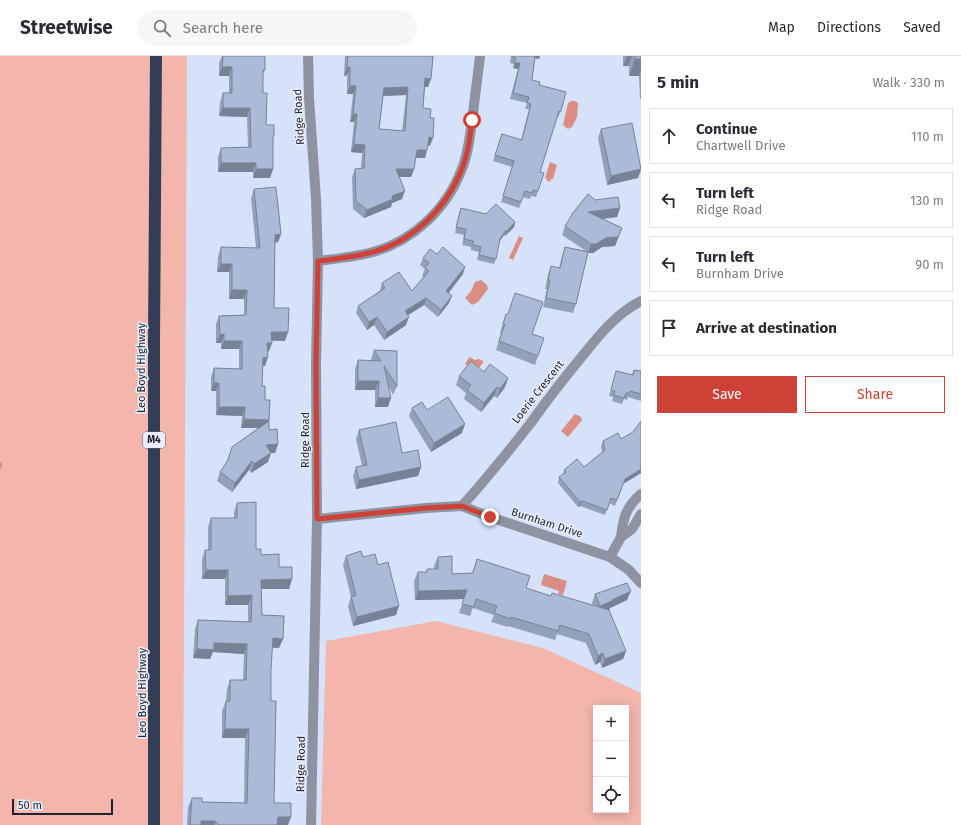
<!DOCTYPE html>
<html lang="en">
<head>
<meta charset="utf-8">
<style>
  body { margin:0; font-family:"Fira Sans",sans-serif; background:#f7f7f7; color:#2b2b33 }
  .controls { position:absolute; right:12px; bottom:12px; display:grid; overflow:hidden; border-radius:0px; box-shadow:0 2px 10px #0003 }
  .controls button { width:36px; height:36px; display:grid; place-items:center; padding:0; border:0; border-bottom:1px solid #e1e1e2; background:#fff; color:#2b2b33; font:20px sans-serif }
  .scale { position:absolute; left:12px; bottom:10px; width:101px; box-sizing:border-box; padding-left:4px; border:2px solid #1e232e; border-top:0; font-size:11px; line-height:14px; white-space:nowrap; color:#1e232e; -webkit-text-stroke:3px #e8effb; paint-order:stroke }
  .stop { position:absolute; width:12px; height:12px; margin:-9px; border:3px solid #ce4136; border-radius:50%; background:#fff }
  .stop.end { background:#ce4136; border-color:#fff; box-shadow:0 1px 4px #0008 }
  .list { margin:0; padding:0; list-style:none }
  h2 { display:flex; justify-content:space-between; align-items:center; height:52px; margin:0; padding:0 16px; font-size:17px }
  h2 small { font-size:13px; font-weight:400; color:#7c7c81 }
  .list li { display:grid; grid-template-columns:26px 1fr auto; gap:12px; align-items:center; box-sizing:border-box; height:56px; margin:0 8px 8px; padding:0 8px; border:1px solid #e1e1e2; border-radius:0px }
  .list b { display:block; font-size:15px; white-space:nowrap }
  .list p { margin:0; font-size:13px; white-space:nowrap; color:#7c7c81 }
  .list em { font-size:13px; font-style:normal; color:#7c7c81 }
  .actions { display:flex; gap:8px; padding:12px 16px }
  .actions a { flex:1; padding:9px 0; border:1px solid #ce4136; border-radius:0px; text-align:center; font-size:14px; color:#ce4136 }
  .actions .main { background:#ce4136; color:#fff }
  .icon { flex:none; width:22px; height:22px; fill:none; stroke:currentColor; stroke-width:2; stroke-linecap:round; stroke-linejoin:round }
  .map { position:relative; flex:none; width:641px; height:769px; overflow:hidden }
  header { display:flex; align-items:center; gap:24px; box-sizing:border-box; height:56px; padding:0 20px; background:#fff; border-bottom:1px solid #e1e1e2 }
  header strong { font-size:19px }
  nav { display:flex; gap:22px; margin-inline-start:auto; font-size:14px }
  .search { width:280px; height:36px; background:#f7f7f7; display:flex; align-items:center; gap:10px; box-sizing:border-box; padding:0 14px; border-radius:22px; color:#7c7c81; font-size:15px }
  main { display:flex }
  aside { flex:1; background:#fff }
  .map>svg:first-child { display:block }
  .green { fill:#f3b6ad; fill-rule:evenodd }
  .water { fill:#da8e83 }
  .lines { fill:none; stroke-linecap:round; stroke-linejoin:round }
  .stream { stroke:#da8e83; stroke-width:4 }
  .minor { stroke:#8d93a0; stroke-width:10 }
  .highway { stroke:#313e56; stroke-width:12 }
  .wall { fill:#93a0b9; fill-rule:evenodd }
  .shaded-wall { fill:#788296 }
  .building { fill:#abbad7; stroke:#788296; fill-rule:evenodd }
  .route { stroke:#ce4136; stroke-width:5 }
  .labels { text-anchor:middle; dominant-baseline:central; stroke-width:3; stroke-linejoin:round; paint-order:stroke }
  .shield { fill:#e8effb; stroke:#5b606c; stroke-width:1 }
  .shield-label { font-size:10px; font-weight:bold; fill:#1e232e }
  .street-label { font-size:11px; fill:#1e232e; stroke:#e8effb }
</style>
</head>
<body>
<header>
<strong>Streetwise</strong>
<div class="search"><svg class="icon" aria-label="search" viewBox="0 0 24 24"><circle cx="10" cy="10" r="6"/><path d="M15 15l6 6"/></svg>Search here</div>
<nav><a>Map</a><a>Directions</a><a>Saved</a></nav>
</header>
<main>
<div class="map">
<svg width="641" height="769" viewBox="0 0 641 769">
  <rect width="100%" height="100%" fill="#d5e2fa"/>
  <g class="green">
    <path d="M0 0H187L183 769H0Z"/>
    <path d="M436 565 543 592 641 637V769H321L326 585ZM596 652H626V754H596Z"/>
  </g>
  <g class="water">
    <path d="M572 45H575L578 47 577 61 572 71 568 73 563 69 568 47Z"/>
    <path d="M550 106 557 109 553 123H551L550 126 546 124 547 122H545Z"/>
    <path d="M519 180 523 182 513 204 509 202Z"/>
    <path d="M481 224 487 229 488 233 478 246 472 249 465 242 471 235 475 226Z"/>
    <path d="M470 301 475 304 479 303 483 305V307L477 314 465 308 468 303Z"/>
    <path d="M575 358 581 361 582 364 568 381 561 375Z"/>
    <path d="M544 518 567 525 563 539 558 538 559 535 541 529Z"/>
  </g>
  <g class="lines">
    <path class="stream" d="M0 408V411"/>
    <g class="minor">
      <path d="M308 0 309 42 316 143 318 205 316 308 317 463 311 769"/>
      <path d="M318 205C335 203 353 201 369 197 411 187 446 154 461 115 469 97 470 77 473 58 475 38 478 19 480 0"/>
      <path d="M462 450C486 423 508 396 530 368 547 344 565 321 584 298 600 278 617 257 641 245"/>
      <path d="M317 463 426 452 462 450 490 461 610 501 629 514 641 527"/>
      <path d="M621 481C623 462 626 451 641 438"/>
      <path d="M610 501 621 481 632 473 641 458"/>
    </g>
    <path class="highway" d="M154 769V286L156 0"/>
  </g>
  <g class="wall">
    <path d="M222 0H265V14L263 18V37L266 69 273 84V113L270 122H253V116H218V101L221 92 248 91 247 61 219 60 220 46 223 37H229V20H219V7Z"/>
    <path d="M345 0H433L428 31H425L423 52 430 62V90L428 89 427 94 425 102H415L414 113 411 121H399L402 143 392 147 391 151 364 162 353 153 352 121 355 113H361L362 97 351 96 354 66H350L353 38H347V19L344 20ZM406 39 402 75 379 73 383 40Z"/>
    <path d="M511 0H540L539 3 535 2 532 24 539 29 561 55 558 61H557L540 116 538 135 536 141 531 140 530 143 523 141 519 152 501 146 512 111 493 105 502 78 521 84 529 53H525L527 47 510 43 518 13 513 12 514 8 510 7Z"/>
    <path d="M623 0H641V43H640L639 20H629V10H623Z"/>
    <path d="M601 73 641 112V114L638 122 607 129 598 82Z"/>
    <path d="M254 133 281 178 278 186 275 187 274 252 285 285H271L272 287 269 295 267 296 265 310H263L262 330 269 364V374L278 388 275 397H271L268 406 251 417 249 414 232 436 217 425 220 416 227 406 232 391 258 372H241L242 360 216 359V335H211V321L214 312 239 313V293H221V287H216V268L219 260 244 259V243H229V216H217L218 200 221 191 256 192 251 142Z"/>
    <path d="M595 144 620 152 617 161 603 163 622 172 615 190 602 191 593 197H588L576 248 573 257 543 251 547 233H545L548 219 551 210 559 212 562 200 565 191 586 195 562 179 565 170 571 162 572 158Z"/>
    <path d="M461 152 515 166 514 171 505 180 504 179 499 186 496 203 494 208 477 204 479 196 471 194V191L462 189 464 179 455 177 459 157Z"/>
    <path d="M423 202 463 218 448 237 449 247 438 261 424 249 408 259 406 269 384 284 374 269 367 274 356 257 358 250 380 235 382 227 412 235 424 221 422 220 425 213 420 209Z"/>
    <path d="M503 267 532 278 544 282 535 309 496 294 501 277H500Z"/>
    <path d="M374 294 397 330 393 339 389 331 388 351H375V334H355V313L358 304 372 305 371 303Z"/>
    <path d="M634 314 641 315V345L628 341 627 344 624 343 622 348 612 345 613 341 609 340 616 315 632 319Z"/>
    <path d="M484 316 508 322 505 331 497 342 494 340 481 356 464 343 466 337 456 329 459 320Z"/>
    <path d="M412 352 427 354 462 377 431 396 409 360Z"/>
    <path d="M641 365V417L623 428 615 450 609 447 605 459 580 450 578 451 558 427 559 421 563 419 564 414 584 411 602 396 601 391 603 385 621 383 633 376Z"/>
    <path d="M359 374 402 397 421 411 418 420 356 433 353 420 356 411 362 410 356 383Z"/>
    <path d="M237 447 256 493 261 499 279 511 292 523 289 533H261L262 559 279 592H272L271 613V645L274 747 288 769H187L188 751 192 742 202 746 244 747 245 682H222V655L226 645 227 633 230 624H243L244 598 213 596 210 603 193 602 195 573 198 564 248 566V549H225V523H202V503L205 494H208V471L211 462H234V456Z"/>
    <path d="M346 500 363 501 378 509 396 559 353 570 348 550 351 541 343 509Z"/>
    <path d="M438 501 452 518 472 517 477 503 526 532 550 540 593 549 592 547 595 538 627 544 610 552 609 554 626 595 623 603 602 612 600 606 595 609 586 587 557 578 555 584 508 570V571L491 566 494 559 473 552 470 560 459 557 464 543 415 544 414 525 418 516H426L427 513H434V510Z"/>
  </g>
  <g class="shaded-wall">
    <path d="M534 0H540L539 3 533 2Z"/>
    <path d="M627 0H632L629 10H623Z"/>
    <path d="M635 3H641V14L639 20H629Z"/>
    <path d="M515 7H520L518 13 513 12Z"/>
    <path d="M222 11H232L229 20H219Z"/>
    <path d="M350 11 347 19 344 20 347 12Z"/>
    <path d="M425 22 431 23 428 31 422 30Z"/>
    <path d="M350 30H356L353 38H347Z"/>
    <path d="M408 31 406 39 381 40 384 32Z"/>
    <path d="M223 52H250L247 61 219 60Z"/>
    <path d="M353 58H357L354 66H350Z"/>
    <path d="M429 81 433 82 430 90 426 89Z"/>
    <path d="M354 88 365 89 362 97 351 96Z"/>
    <path d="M417 94H427L425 102H414Z"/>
    <path d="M221 107H256L253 116H218Z"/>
    <path d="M256 113H273L270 122H253Z"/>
    <path d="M396 113H414L411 121H393Z"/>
    <path d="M641 113 638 122 607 129 611 120Z"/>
    <path d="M405 135 402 143 392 147 391 151 364 162 367 154 392 140Z"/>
    <path d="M620 152 617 161 585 165 588 156Z"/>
    <path d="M515 166 514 171 505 180 507 175Z"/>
    <path d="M622 172 615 190 602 191 593 197H588L591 188 606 182Z"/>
    <path d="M506 174 504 179 498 188 500 183Z"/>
    <path d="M281 178 278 186 272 187 275 179Z"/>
    <path d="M221 208H232L229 216H217Z"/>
    <path d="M465 211 463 218 444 243 446 235Z"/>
    <path d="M232 234H247L244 243H229Z"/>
    <path d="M452 240 449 247 438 261 441 254Z"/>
    <path d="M426 242 424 249 402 263 405 255Z"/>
    <path d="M377 261 374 269 367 274 369 266Z"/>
    <path d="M409 261 406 269 384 284 387 276Z"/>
    <path d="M271 276H288L285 285 267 284Z"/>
    <path d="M224 278 221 287H216L220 279Z"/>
    <path d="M224 285H242L239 293H221Z"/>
    <path d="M267 287H272L269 295 264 296Z"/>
    <path d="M268 301 265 310H260L263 302Z"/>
    <path d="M508 322 505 331 497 342 500 333Z"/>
    <path d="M358 325H379L375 334H355Z"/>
    <path d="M214 327H219L216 335H211Z"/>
    <path d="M497 331 494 340 481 356 484 347Z"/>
    <path d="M378 342H391L388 351H375Z"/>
    <path d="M219 351H245L242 360 216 359Z"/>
    <path d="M244 363 269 364 266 372H241Z"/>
    <path d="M465 368 462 377 431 396 434 387Z"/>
    <path d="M278 388 275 397H271L268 406 251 417 254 408 266 389Z"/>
    <path d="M252 405 249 414 232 436 235 427Z"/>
    <path d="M421 411 418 420 356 433 359 424Z"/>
    <path d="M641 413V417L623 428 625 423Z"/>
    <path d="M582 445 580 450 578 451 580 446Z"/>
    <path d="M206 514H228L225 523H202Z"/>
    <path d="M292 523 289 533H258L261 524Z"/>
    <path d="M467 534 464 543 415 544 418 535Z"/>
    <path d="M631 535 627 544 610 552 609 554 597 559 600 550 612 544Z"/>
    <path d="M252 539 248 549H225L228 540Z"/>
    <path d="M399 550 396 559 353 570 357 561Z"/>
    <path d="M273 582 283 583 279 592 270 591Z"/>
    <path d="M214 587 247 588 244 598 213 596 210 603 193 602 197 593Z"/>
    <path d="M626 595 623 603 602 612 605 603Z"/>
    <path d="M603 597 600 606 595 609 598 600Z"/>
    <path d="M225 673H249L245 682H222Z"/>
    <path d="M278 761H291L288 769H275Z"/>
    <path d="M201 765H215L214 769H200Z"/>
  </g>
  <g class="building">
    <path d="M223 0H265V14H263V37H267L266 69H274V80H273V113H256V107H221V92L251 91 250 52H223V37H232V11H222Z"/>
    <path d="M348 0H433L431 23 425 22 423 52 431 53 430 62H434L433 82 429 81 427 94H417L414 113H396L405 135 392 140 393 143 367 154 356 145 355 113 364 112 365 89 354 88 357 58H353L356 30H350V11L347 12ZM408 31 405 75 379 73 384 32Z"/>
    <path d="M512 0H535L532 24 540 26 539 29 566 36 561 55H559L540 116 544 117 538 135 533 134 532 137 525 135 521 146 503 140 514 105 495 99 502 78 522 84 531 48 527 47 529 41 513 37 520 7H515L516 2 512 1Z"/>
    <rect x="635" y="0" width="6" height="3"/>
    <path d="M632 67 641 113 611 120 601 73Z"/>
    <path d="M276 131 281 178 275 179 274 252H289L288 276H271L272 287H267L268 301 263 302 262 330H265V344H270L269 364 244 363 245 351H219V327H214V312L242 313V285H224V278L220 279 219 260 246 259 247 234H232V208H221V191L260 192 254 133Z"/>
    <path d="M588 138 595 144 618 141 620 152 588 156 622 172 618 181 606 182 596 188H591L565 170 573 157 572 158Z"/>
    <path d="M496 148 515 166 507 175 506 174 500 183 496 203 479 199 481 191 473 189V185L464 183 466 173 456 171 461 152 486 158Z"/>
    <path d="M443 191 465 211 446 235 452 240 441 254 426 242 405 255 409 261 387 276 377 261 369 266 358 250 385 232 382 227 399 216 412 235 429 215 425 212 429 207 423 202 430 193 437 198Z"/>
    <path d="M565 191 588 196 576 248 546 242 550 224H548L551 210 560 212Z"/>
    <path d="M515 237 543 246 532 278 544 282 538 300 499 285 505 268H503L506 258H508Z"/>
    <path d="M374 294 397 295V330L384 310 391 342H378L379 325H358V304L381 305Z"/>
    <path d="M471 305 484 316 490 308 508 322 500 333 497 331 484 347 467 334 471 329 459 320Z"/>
    <path d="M634 314 641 315V338L630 335 629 337H626L624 342 614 339 615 335 611 334 616 315 633 319Z"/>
    <path d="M448 341 465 368 434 387 412 352 422 346 427 354Z"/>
    <path d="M269 365V374L277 373 278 388 266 389 271 397 254 408 252 405 235 427 220 416 228 404 232 391Z"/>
    <path d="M641 365V413L625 423 617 444 611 442 607 454 582 445 580 446 559 421 566 416 564 414 577 403 584 411 605 394 603 385 618 377 621 383 633 376Z"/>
    <path d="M396 366 402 397 418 394 421 411 359 424 356 411 367 409 359 374Z"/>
    <path d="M256 446V493H261V499L279 498V511H292V523L261 524 262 559 284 560 283 583 273 582 271 613V645H276L274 747H291V761H278L277 769H219L215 765H201V769H190L192 742H202V746L247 747 249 673H225L226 645H230V624H246L247 588 214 587V594L197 593 198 564 251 566 252 539 228 540V514H206L205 494H211V462H237V447Z"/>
    <path d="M361 495 363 501 375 498 378 509 388 506 399 550 357 561 351 541 356 539 346 500Z"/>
    <path d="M452 500V518L473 517 477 503 530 520 526 532 551 540 552 537 609 554 626 595 605 603 603 597 598 600 589 578 560 569 558 575 511 561V563L494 557 497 550 476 543 474 551 462 548 467 534 418 535V516H427V513H438V501Z"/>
    <path d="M627 527 631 535 612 544V545L600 550 595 538Z"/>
  </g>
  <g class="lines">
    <path class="route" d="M472 64C470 81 468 99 461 115 445 154 411 187 369 197 353 201 335 203 318 205L316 308 317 463 426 452 462 450 490 461"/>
  </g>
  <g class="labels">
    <rect class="shield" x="143" y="376" width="22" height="16" rx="3"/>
    <g class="shield-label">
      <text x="154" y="384">M4</text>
    </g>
    <g class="street-label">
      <text transform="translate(299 61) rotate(-93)">Ridge Road</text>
      <text transform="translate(141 312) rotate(-90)">Leo Boyd Highway</text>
      <text transform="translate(538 336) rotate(-52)">Loerie Crescent</text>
      <text transform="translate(305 384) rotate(-90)">Ridge Road</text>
      <text transform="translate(547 467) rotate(18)">Burnham Drive</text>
      <text transform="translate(142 637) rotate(-90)">Leo Boyd Highway</text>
      <text transform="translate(301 708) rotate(-89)">Ridge Road</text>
    </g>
  </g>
</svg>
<div class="controls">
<button>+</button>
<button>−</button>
<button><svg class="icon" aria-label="locate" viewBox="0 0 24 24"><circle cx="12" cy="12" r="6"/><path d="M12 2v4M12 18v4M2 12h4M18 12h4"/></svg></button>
</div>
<div class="scale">50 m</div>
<div class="stop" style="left:472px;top:64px"></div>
<div class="stop end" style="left:490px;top:461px"></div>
</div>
<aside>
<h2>5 min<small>Walk · 330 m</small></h2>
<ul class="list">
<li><svg class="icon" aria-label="ahead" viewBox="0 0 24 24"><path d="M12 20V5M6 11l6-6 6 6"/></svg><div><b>Continue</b><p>Chartwell Drive</p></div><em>110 m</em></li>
<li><svg class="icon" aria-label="left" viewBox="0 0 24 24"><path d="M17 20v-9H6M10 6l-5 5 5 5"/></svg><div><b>Turn left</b><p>Ridge Road</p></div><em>130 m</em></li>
<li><svg class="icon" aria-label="left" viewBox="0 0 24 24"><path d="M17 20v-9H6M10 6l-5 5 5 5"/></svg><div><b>Turn left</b><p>Burnham Drive</p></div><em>90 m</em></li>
<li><svg class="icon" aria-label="arrive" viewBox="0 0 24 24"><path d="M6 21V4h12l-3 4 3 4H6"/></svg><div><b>Arrive at destination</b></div></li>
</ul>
<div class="actions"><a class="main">Save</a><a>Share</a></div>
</aside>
</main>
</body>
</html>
